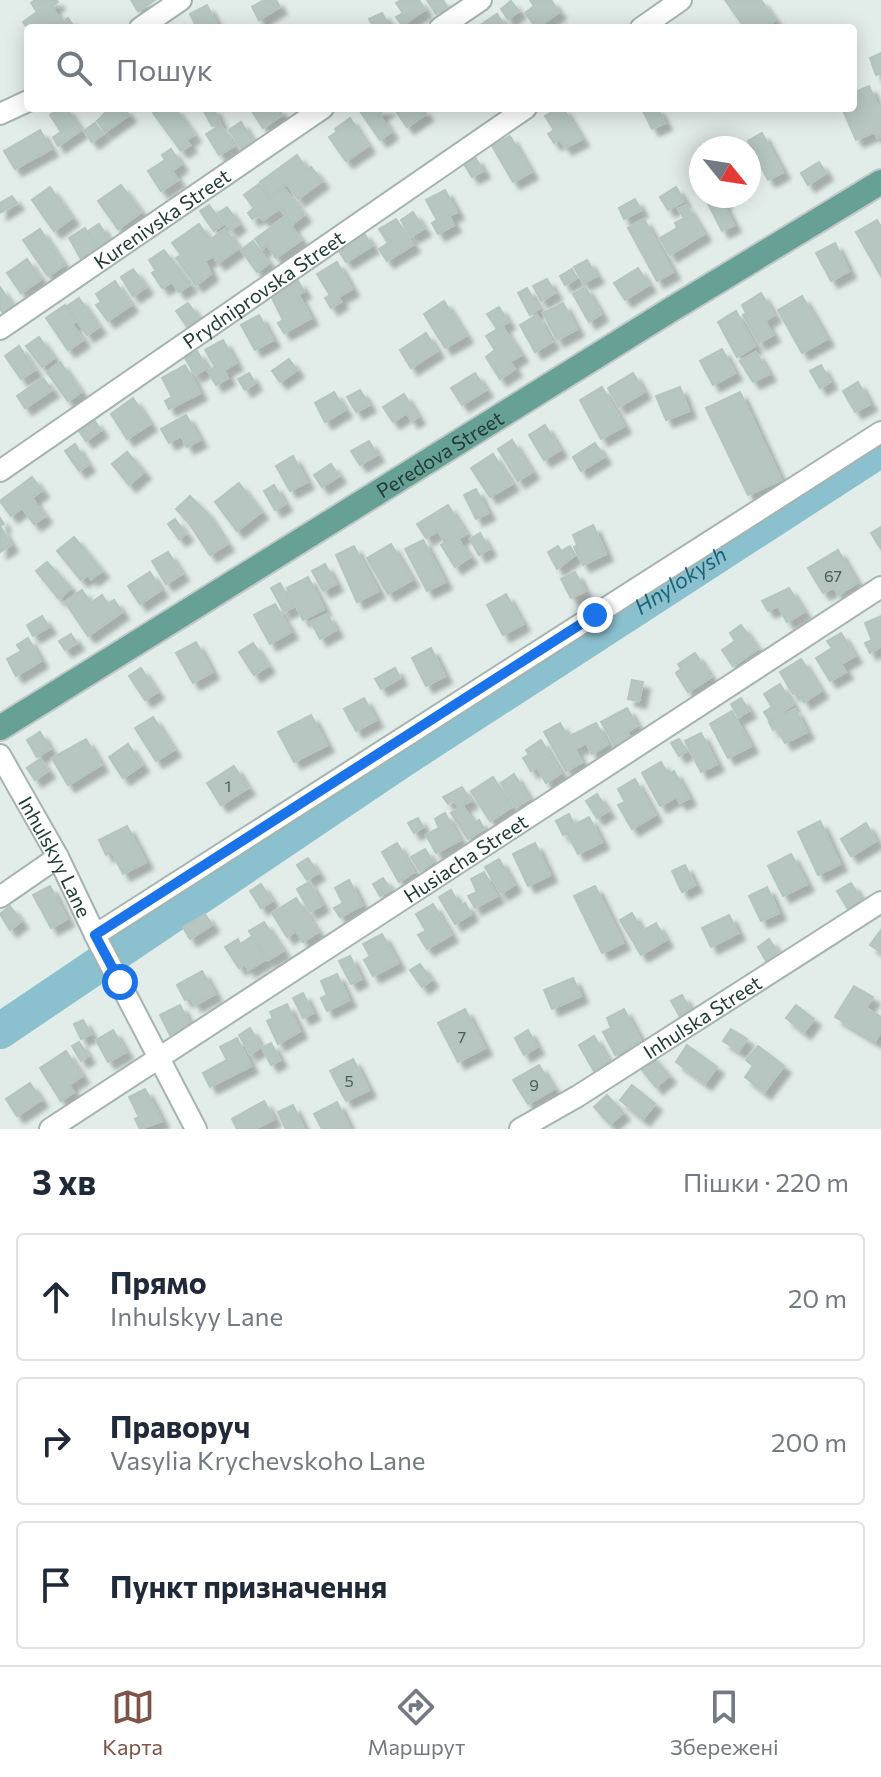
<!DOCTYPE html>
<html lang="uk">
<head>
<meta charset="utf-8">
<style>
  body { margin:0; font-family:Commissioner,sans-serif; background:#f2f2f3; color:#1f2937 }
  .compass { position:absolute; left:689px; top:136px; width:72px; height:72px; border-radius:50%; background:#fff; box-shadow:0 4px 20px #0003; rotate:120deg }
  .stop { position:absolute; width:24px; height:24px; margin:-18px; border:6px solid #1a73e8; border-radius:50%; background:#fff }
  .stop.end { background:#1a73e8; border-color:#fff; box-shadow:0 2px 8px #0008 }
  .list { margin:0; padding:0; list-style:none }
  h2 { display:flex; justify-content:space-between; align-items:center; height:104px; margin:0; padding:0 32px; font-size:34px }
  h2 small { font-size:26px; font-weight:400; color:#747a83 }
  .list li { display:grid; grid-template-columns:52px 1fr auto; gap:24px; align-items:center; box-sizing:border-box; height:128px; margin:0 16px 16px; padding:0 16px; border:2px solid #e0e1e3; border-radius:8px }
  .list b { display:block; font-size:30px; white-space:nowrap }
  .list p { margin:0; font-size:26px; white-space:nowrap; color:#747a83 }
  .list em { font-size:26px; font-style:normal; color:#747a83 }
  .icon { flex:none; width:44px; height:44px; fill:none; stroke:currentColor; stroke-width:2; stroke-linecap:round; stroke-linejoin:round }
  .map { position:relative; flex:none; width:881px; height:1129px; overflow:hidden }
  .search { position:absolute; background:#fff; box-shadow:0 4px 20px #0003; left:24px; right:24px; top:24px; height:88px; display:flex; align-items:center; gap:20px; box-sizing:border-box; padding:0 28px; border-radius:8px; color:#747a83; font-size:30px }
  .sheet { height:536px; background:#fff }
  nav { display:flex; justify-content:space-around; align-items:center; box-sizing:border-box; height:112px; border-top:2px solid #e0e1e3; background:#fff; font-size:22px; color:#747a83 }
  nav a { display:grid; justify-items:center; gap:4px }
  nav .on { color:#7c5548 }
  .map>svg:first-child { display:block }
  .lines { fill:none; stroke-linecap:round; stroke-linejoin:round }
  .river { stroke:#8bc0cf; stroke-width:36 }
  .building { fill:#b7c6c1; stroke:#b4c5bf; stroke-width:2; filter:url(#shadow) }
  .minor-casing { stroke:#a5b4af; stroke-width:24 }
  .major-casing { stroke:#c1c8c7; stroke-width:28 }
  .minor { stroke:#fff; stroke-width:20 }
  .major { stroke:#67a095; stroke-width:24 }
  .route { stroke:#1a73e8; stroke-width:10 }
  .labels { text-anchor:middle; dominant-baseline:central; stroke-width:8; stroke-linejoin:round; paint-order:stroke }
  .number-label { font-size:16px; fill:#475e5a }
  .street-label { font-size:20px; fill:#223c37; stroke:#f2f8f5 }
  .water-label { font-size:22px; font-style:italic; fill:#1e6276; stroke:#f2f8f5 }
</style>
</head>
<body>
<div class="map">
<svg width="881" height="1129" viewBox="0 0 881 1129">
  <defs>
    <filter id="shadow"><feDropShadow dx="7" dy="7" stdDeviation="2" flood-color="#0004"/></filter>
  </defs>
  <rect width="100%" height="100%" fill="#e2ece8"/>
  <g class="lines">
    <path class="river" id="s1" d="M0 1031 400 761 881 449"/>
  </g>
  <g class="building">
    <path d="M35 0H56L58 2 52 7 60 19 47 28 28 29 23 22 37 12 31 3Z"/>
    <path d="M131 0H155L138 11Z"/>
    <path d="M264 0H276L280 7 259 20 252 7Z"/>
    <path d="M401 0H419L425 10 402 25 396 17 403 13 396 3Z"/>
    <path d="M427 0H443L447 7 436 14Z"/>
    <path d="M530 0H551L559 12 537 28 525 13 534 6Z"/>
    <path d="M725 0H761L775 20 764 28H745Z"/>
    <path d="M511 1 519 11 508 19 501 9Z"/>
    <path d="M207 5 219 28H197L190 14Z"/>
    <path d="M382 13 390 28H374L369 19Z"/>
    <path d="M497 14 506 28H476Z"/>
    <path d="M68 18 75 28H47L60 19 63 22Z"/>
    <path d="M881 53V73L876 75 870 58Z"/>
    <path d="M869 86 878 107 881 105V136L877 138 875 132 856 140 842 108H853V93Z"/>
    <path d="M60 108H66L81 130 58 146 53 137 61 132 50 115Z"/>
    <path d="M110 108H124L129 115 105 132 97 121Z"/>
    <path d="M160 108H175L194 135 186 140 190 145 181 151 153 113Z"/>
    <path d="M202 108H213L220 122 212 126Z"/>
    <path d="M250 108H278L282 115 263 128Z"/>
    <path d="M358 108H388L379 114 391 132 380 140Z"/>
    <path d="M400 108H422L426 114 407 127 397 113 401 110Z"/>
    <path d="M558 108H563L582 139 565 148 560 140 554 143 548 134 554 130 545 116Z"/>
    <path d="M657 108 665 123 652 129 642 109Z"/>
    <path d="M350 118 368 146 346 161 329 137 337 132 335 129Z"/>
    <path d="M241 122 253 141 242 149 229 130Z"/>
    <path d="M95 123 103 134 92 142 84 131Z"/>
    <path d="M221 125 234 146 219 155 206 134Z"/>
    <path d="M40 130 51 149 15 169 4 151Z"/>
    <path d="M762 133 783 172 768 180 748 141Z"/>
    <path d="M510 136 531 172 513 182 492 146Z"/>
    <path d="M171 149 181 164 172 171 178 180 161 191 148 171 165 160 162 155Z"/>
    <path d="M297 155 307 170 311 167 322 181 298 199 287 184 270 197 260 182Z"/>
    <path d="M475 157 483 171 472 177 464 164Z"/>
    <path d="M819 162 826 173 808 185 801 173Z"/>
    <path d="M259 184 278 210 263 220 259 215 252 219 248 213 254 208 244 195Z"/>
    <path d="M121 185 141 212 118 229 98 201Z"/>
    <path d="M50 187 72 218 54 231 32 200Z"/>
    <path d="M676 187 684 201 668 210 660 197Z"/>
    <path d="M284 188 304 215 292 224 272 197Z"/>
    <path d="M445 190 457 212 449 216 454 225 438 234 432 223 437 220 426 200Z"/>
    <path d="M12 196 17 203 0 213V203Z"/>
    <path d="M704 196H723L725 200 722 202 734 225 722 231Z"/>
    <path d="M635 199 641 210 624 219 619 208Z"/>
    <path d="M209 205 223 224 214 231 200 211Z"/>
    <path d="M686 205 704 234 670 255 660 238 677 228 675 223 684 218 678 209Z"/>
    <path d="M227 207 239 224 231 230 218 213Z"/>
    <path d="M413 212 424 229 411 236 401 220Z"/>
    <path d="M285 217 301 240 276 258 267 245 262 249 255 239Z"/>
    <path d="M396 219 413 245 387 261 379 249 388 243 379 229Z"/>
    <path d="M644 219 673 272 657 281 628 228Z"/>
    <path d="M877 220 881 227V276L856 232Z"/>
    <path d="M99 224 109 240 98 247 88 231Z"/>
    <path d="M199 224 210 240 225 229 239 248 218 263 213 256 205 261 211 274 196 285 176 258 181 255 172 243Z"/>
    <path d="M85 228 97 249 81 259 69 238Z"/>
    <path d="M40 229 64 265 48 276 23 240Z"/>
    <path d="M363 232 372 246 346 262 337 248Z"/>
    <path d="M253 241 269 263 257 272 241 250Z"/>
    <path d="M835 243 849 271 831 281 816 253Z"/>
    <path d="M164 250 190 285 179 292 172 282 162 288 152 273 156 271 149 260Z"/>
    <path d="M27 259 41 279 21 293 7 273Z"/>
    <path d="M587 260 597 276 583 283 574 267Z"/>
    <path d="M337 262 352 289 338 297 341 302 331 308 325 298 330 295 317 274Z"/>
    <path d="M638 268 649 285 625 300 614 283Z"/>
    <path d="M133 269 146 287 133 296 121 277Z"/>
    <path d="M572 269 577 278 565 285 560 276Z"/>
    <path d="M547 279 555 293 541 301 533 286Z"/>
    <path d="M115 281 131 305 108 321 96 305 101 302 96 294Z"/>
    <path d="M298 281 304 291 298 294 311 318 284 333 278 323 283 320 271 296Z"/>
    <path d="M0 287 13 306 3 313 0 309Z"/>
    <path d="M585 287 601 314 589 322 573 294Z"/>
    <path d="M527 288 539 309 530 315 518 293Z"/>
    <path d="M761 293 774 315 765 321 773 335 759 343 743 315 746 313 742 305Z"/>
    <path d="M802 296 827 339 802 353 778 310Z"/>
    <path d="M79 298 99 327 87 335 67 306Z"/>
    <path d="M444 301 466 336 445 348 424 314Z"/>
    <path d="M188 303 200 320 188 328 176 311Z"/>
    <path d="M563 303 577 329 557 340 543 313Z"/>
    <path d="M65 305 76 321 72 324 83 340 68 350 46 318Z"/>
    <path d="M499 307 508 322 497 329 487 314Z"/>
    <path d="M736 311 755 346 737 357 718 322Z"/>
    <path d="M259 315 273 340 255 350 241 325Z"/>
    <path d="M537 315 552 342 535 352 520 325Z"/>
    <path d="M502 326 521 355 510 362 515 369 500 379 486 357 495 350 486 336Z"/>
    <path d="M426 333 437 351 411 368 400 350Z"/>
    <path d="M39 337 54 358 42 367 26 346Z"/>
    <path d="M223 340 236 363 224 370 228 378 216 385 208 371 215 367 205 350Z"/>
    <path d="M19 346 35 370 21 379 5 356Z"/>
    <path d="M722 349 735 373 713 385 700 361Z"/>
    <path d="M197 351 207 368 195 375 185 358Z"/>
    <path d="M756 352 769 374 753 382 740 361Z"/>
    <path d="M289 359 297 370 280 382 272 371Z"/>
    <path d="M60 362 81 392 68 401 47 372Z"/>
    <path d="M185 365 200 393 169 409 165 401 172 397 162 378Z"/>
    <path d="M821 365 830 382 820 388 810 371Z"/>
    <path d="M249 373 255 383 245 390 238 379Z"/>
    <path d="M475 373 486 390 462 405 451 388Z"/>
    <path d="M633 373 644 392 619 407 608 388Z"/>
    <path d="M43 378 52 390 25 408 17 396Z"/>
    <path d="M858 382 870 404 855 412 843 391Z"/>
    <path d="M602 387 624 426 601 439 580 400Z"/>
    <path d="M680 387 689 411 666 420 656 396Z"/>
    <path d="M360 390 369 405 356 412 347 397Z"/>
    <path d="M334 392 345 410 325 422 315 403Z"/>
    <path d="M740 392 781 480 748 495 706 408Z"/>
    <path d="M404 394 418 417 411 421 407 413 393 422 383 407Z"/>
    <path d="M133 398 150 424 127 439 111 414Z"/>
    <path d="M186 415 200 440 187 447 181 436 169 443 161 429Z"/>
    <path d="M94 420 101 430 86 441 79 431Z"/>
    <path d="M545 425 560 450 544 460 529 435Z"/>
    <path d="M512 440 532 472 518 481 498 449Z"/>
    <path d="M369 441 377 455 360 465 351 451Z"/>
    <path d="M595 443 604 457 581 471 573 457Z"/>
    <path d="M75 444 88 465 79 471 65 451Z"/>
    <path d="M127 452 144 472 129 485 112 464Z"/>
    <path d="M493 454 512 484 490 497 471 468Z"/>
    <path d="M293 456 307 482 290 491 276 466Z"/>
    <path d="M331 464 339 476 322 487 314 475Z"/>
    <path d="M32 477 42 490 32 498 45 516 34 524 22 508 11 516 0 501Z"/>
    <path d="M239 483 261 512 237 531 215 502Z"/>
    <path d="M274 485 285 504 275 510 264 491Z"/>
    <path d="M476 489 488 513 476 519 464 495Z"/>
    <path d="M190 496 206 512 227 544 210 555 189 523 176 509Z"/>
    <path d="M448 505 466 534 458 539 470 557 455 567 441 545 445 543 438 531 426 538 417 524Z"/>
    <path d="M0 518 4 524 0 526 11 545 0 552Z"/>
    <path d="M175 519 186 534 179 539 168 524Z"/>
    <path d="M593 525 606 554 583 565 574 547 577 545 573 535Z"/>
    <path d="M881 527V549L871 533Z"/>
    <path d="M480 533 489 549 479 555 470 539Z"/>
    <path d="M74 537 102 571 91 579 88 575 81 580 57 551Z"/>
    <path d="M423 540 445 582 427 591 405 549Z"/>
    <path d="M391 544 412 580 388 594 367 558Z"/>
    <path d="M354 546 378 591 357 602 336 555Z"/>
    <path d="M558 546 561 551 570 546 575 555 557 569 548 552Z"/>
    <path d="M838 550 857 583 838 595 834 587 823 593 808 568Z"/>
    <path d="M168 552 182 574 166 584 152 561Z"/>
    <path d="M47 562 71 588 59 599 36 571Z"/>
    <path d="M325 564 336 584 323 591 312 571Z"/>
    <path d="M150 572 161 590 140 604 128 586Z"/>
    <path d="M575 572 585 591 571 598 561 579Z"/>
    <path d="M308 577 324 609 303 620 287 588Z"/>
    <path d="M280 583 293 607 284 612 271 588Z"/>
    <path d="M789 588 804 612 787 622 778 606 768 611 762 601Z"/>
    <path d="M82 590 91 603 102 595 108 604 114 600 122 612 88 636 65 602Z"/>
    <path d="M506 594 523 624 503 635 487 605Z"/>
    <path d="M275 604 291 632 270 644 254 615Z"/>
    <path d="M327 614 336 630 320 639 311 622Z"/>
    <path d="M42 616 49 627 33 636 27 625Z"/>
    <path d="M881 616V646L870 653 865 643 872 640 865 623Z"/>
    <path d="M741 625 758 649 733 666 722 650 735 641 730 633Z"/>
    <path d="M841 633 855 656 841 664 846 672 830 681 816 658 832 648 827 641Z"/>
    <path d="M71 634 77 643 65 650 59 641Z"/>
    <path d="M28 638 41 661 16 676 7 659 21 651 17 645Z"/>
    <path d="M196 642 212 672 193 683 176 653Z"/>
    <path d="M253 643 268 666 254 675 239 652Z"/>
    <path d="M431 648 445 676 426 686 412 658Z"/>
    <path d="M695 653 711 677 688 692 676 673 681 669 678 664Z"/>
    <path d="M801 659 821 691 804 702 797 691 793 694 780 672Z"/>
    <path d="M141 668 157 692 145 700 129 676Z"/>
    <path d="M395 668 400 678 381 689 375 679Z"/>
    <path d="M632 680 643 682 639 701 628 699Z"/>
    <path d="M780 684 793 705 769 720 764 712 772 707 764 694Z"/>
    <path d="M364 698 376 720 356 731 344 709Z"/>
    <path d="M741 698 749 711 738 717 731 704Z"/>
    <path d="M627 708 637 726 627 732 630 737 615 746 601 722Z"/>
    <path d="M795 709 807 732 785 743 777 728 773 730 769 722Z"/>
    <path d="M732 711 751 746 728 758 710 724Z"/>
    <path d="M311 715 327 745 294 762 278 732Z"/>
    <path d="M153 717 174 750 156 761 135 728Z"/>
    <path d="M560 723 582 762 566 771 544 732Z"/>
    <path d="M596 723 608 744 592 754 586 743 577 748 570 736Z"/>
    <path d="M40 732 50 749 37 757 27 740Z"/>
    <path d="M701 733 717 764 701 772 685 741Z"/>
    <path d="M86 739 101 765 68 785 52 758Z"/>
    <path d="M679 739 687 751 679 756 671 743Z"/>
    <path d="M541 740 561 773 546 783 537 767 531 771 523 758 529 755 526 750Z"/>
    <path d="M128 744 142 765 123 778 109 757Z"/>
    <path d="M40 759 48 771 35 780 27 768Z"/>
    <path d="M661 762 668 775 674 771 689 798 680 803 676 797 660 806 642 773Z"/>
    <path d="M234 766 248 788 221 805 207 783Z"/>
    <path d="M514 774 529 799 516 807 501 783Z"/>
    <path d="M493 777 512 807 490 821 471 791Z"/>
    <path d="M635 779 655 815 632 829 618 805 625 802 618 789Z"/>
    <path d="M462 787 471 801 462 805 474 823 479 820 484 829 468 839 451 813 459 808 454 800 448 804 443 797Z"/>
    <path d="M597 794 608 811 597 818 586 801Z"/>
    <path d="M445 813 460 840 436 853 426 835 439 828 435 819Z"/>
    <path d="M569 814 574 825 589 817 602 842 578 854 567 833 563 835 556 821Z"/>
    <path d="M418 818 423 827 414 833 408 823Z"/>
    <path d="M820 821 840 864 818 875 798 832Z"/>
    <path d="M866 823 876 841 851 856 841 839Z"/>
    <path d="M127 826 146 862 123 874 112 852 106 855 99 840Z"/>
    <path d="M397 843 414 872 399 882 382 852Z"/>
    <path d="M535 843 550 875 528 886 513 854Z"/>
    <path d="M425 849 433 862 420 871 411 857Z"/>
    <path d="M791 854 807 884 783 896 768 866Z"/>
    <path d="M308 858 318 873 307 880 297 865Z"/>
    <path d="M499 859 514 885 501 893 485 867Z"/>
    <path d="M685 865 695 885 682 892 672 871Z"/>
    <path d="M484 872 497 896 475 908 468 896 477 892 471 879Z"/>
    <path d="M383 878 391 890 380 896 373 884Z"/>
    <path d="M349 880 362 905 340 917 334 908 343 903 335 888Z"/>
    <path d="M309 882 322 905 310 912 297 889Z"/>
    <path d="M851 883 862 901 848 909 837 891Z"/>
    <path d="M261 884 272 901 261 908 250 891Z"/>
    <path d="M50 886 67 919 51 928 33 895Z"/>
    <path d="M595 886 623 943 602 953 574 896Z"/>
    <path d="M767 887 779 913 761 921 749 896Z"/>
    <path d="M451 890 460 906 465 903 471 914 455 924 439 897Z"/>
    <path d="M296 898 318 932 303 942 296 931 287 937 272 913Z"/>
    <path d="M433 904 451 935 427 949 418 935 426 931 416 914Z"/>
    <path d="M10 906 21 921 10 930 0 914Z"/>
    <path d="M632 913 642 931 656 923 666 940 641 955 620 920Z"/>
    <path d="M205 914 212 925 190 939 183 927Z"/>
    <path d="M729 915 738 933 711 947 702 928Z"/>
    <path d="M264 922 283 951 268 960 249 931Z"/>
    <path d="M881 930V952L870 945Z"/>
    <path d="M382 934 398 963 373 976 364 960 370 956 363 944Z"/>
    <path d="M251 937 265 960 248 970 245 964 239 968 225 947 238 939 240 944Z"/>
    <path d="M769 939 780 956 768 964 758 947Z"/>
    <path d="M350 956 361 979 351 984 339 961Z"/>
    <path d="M420 964 431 980 422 987 410 970Z"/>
    <path d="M202 971 215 994 195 1005 190 997 185 1000 177 985Z"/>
    <path d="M337 974 349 1000 327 1011 321 998 327 995 321 981Z"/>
    <path d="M573 978 581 996 552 1009 544 990Z"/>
    <path d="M854 986 873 997 866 1008 881 1017V1031L875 1041 835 1017Z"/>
    <path d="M303 993 313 1013 303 1018 293 998Z"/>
    <path d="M682 995 693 1014 682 1020 671 1001Z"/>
    <path d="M287 1004 300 1031 278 1044 267 1021 273 1018 270 1012Z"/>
    <path d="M180 1005 190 1024 170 1035 160 1015Z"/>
    <path d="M796 1005 814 1019 804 1032 786 1018Z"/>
    <path d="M465 1009 485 1048 458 1062 438 1023Z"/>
    <path d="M624 1009 641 1041 615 1055 603 1032 611 1028 607 1018Z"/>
    <path d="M83 1020 91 1034 81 1039 74 1024Z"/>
    <path d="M250 1028 261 1047 250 1054 239 1035Z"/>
    <path d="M731 1029 747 1039 739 1051 723 1041Z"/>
    <path d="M113 1030 126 1052 108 1062 96 1040Z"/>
    <path d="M528 1030 537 1047 524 1055 515 1038Z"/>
    <path d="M594 1036 609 1062 594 1071 579 1045Z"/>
    <path d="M237 1038 251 1066 210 1087 203 1073 227 1060 220 1047Z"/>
    <path d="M79 1042 88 1056 81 1061 72 1046Z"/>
    <path d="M271 1043 280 1060 271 1065 262 1048Z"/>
    <path d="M687 1045 717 1067 705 1083 676 1062Z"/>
    <path d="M758 1046 784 1066 764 1092 745 1077 753 1066 746 1060Z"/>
    <path d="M66 1051 82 1076 69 1085 74 1092 61 1101 40 1068Z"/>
    <path d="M650 1054 669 1076 656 1087 638 1065Z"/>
    <path d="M353 1059 369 1090 346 1101 330 1071Z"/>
    <path d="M539 1065 554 1089 528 1104 513 1080Z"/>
    <path d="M30 1083 41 1100 17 1116 6 1099Z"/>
    <path d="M632 1085 655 1104 643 1119 620 1100Z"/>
    <path d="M145 1089 162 1121 140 1129 135 1119 139 1117 129 1097Z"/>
    <path d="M607 1095 623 1113 610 1124 594 1107Z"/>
    <path d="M264 1101 274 1119 255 1129H237L232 1119Z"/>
    <path d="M337 1102 350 1129H322L314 1114Z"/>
    <path d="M293 1105 304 1129H286L278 1112Z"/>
  </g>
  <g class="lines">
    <g class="minor-casing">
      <g id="minor">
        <path d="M140 28 181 0"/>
        <path d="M440 28 481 0"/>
        <path d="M641 28 681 0"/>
        <path d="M0 114 28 101"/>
        <path id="s2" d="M0 329 323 108"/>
        <path id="s3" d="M0 471 526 108"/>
        <path id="s4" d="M0 755 58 857 99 943 196 1129"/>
        <path d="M0 897 58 857"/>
        <path d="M95 935 881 432"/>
        <path id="s5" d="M50 1129 881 587"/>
        <path id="s6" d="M520 1129 578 1096 881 902"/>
      </g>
    </g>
    <g class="major-casing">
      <g id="major">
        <path id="s7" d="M0 728 672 309 881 182"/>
      </g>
    </g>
    <use href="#minor" class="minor"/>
    <use href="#major" class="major"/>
  </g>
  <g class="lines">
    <path class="route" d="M120 982 95 935 595 615"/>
  </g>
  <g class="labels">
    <g class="number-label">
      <text x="833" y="575">67</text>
      <text x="228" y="785">1</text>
      <text x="462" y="1036">7</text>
      <text x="349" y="1080">5</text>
      <text x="534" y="1084">9</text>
    </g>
    <g class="street-label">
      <text stroke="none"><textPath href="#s2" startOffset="196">Kurenivska Street</textPath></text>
      <text stroke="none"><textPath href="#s3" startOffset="320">Prydniprovska Street</textPath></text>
      <text stroke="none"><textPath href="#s7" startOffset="518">Peredova Street</textPath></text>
      <text stroke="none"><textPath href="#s4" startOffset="116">Inhulskyy Lane</textPath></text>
      <text stroke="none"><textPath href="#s5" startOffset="496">Husiacha Street</textPath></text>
      <text stroke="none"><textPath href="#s6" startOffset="214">Inhulska Street</textPath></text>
    </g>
    <g class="water-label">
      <text stroke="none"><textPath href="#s1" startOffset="816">Hnylokysh</textPath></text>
    </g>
  </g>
</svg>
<svg class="compass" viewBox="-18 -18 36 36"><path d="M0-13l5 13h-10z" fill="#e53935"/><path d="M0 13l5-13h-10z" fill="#747a83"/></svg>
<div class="stop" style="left:120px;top:982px"></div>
<div class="stop end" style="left:595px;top:615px"></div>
<div class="search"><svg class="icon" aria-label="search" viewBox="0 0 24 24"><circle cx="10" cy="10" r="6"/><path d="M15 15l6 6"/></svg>Пошук</div>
</div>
<section class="sheet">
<h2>3 хв<small>Пішки · 220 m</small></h2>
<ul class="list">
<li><svg class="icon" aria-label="ahead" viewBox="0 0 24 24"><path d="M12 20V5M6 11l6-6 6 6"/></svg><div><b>Прямо</b><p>Inhulskyy Lane</p></div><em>20 m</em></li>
<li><svg class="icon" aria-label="right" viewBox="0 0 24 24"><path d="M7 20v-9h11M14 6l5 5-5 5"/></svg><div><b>Праворуч</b><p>Vasylia Krychevskoho Lane</p></div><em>200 m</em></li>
<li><svg class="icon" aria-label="arrive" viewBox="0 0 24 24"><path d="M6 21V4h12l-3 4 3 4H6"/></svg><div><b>Пункт призначення</b></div></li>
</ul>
</section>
<nav>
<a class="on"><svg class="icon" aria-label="map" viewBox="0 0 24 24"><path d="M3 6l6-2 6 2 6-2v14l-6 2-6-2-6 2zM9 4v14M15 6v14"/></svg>Карта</a>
<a><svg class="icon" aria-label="directions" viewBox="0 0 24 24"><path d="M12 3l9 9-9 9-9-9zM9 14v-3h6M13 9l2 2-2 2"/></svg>Маршрут</a>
<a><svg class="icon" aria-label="saved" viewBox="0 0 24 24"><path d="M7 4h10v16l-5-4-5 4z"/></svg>Збережені</a>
</nav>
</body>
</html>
